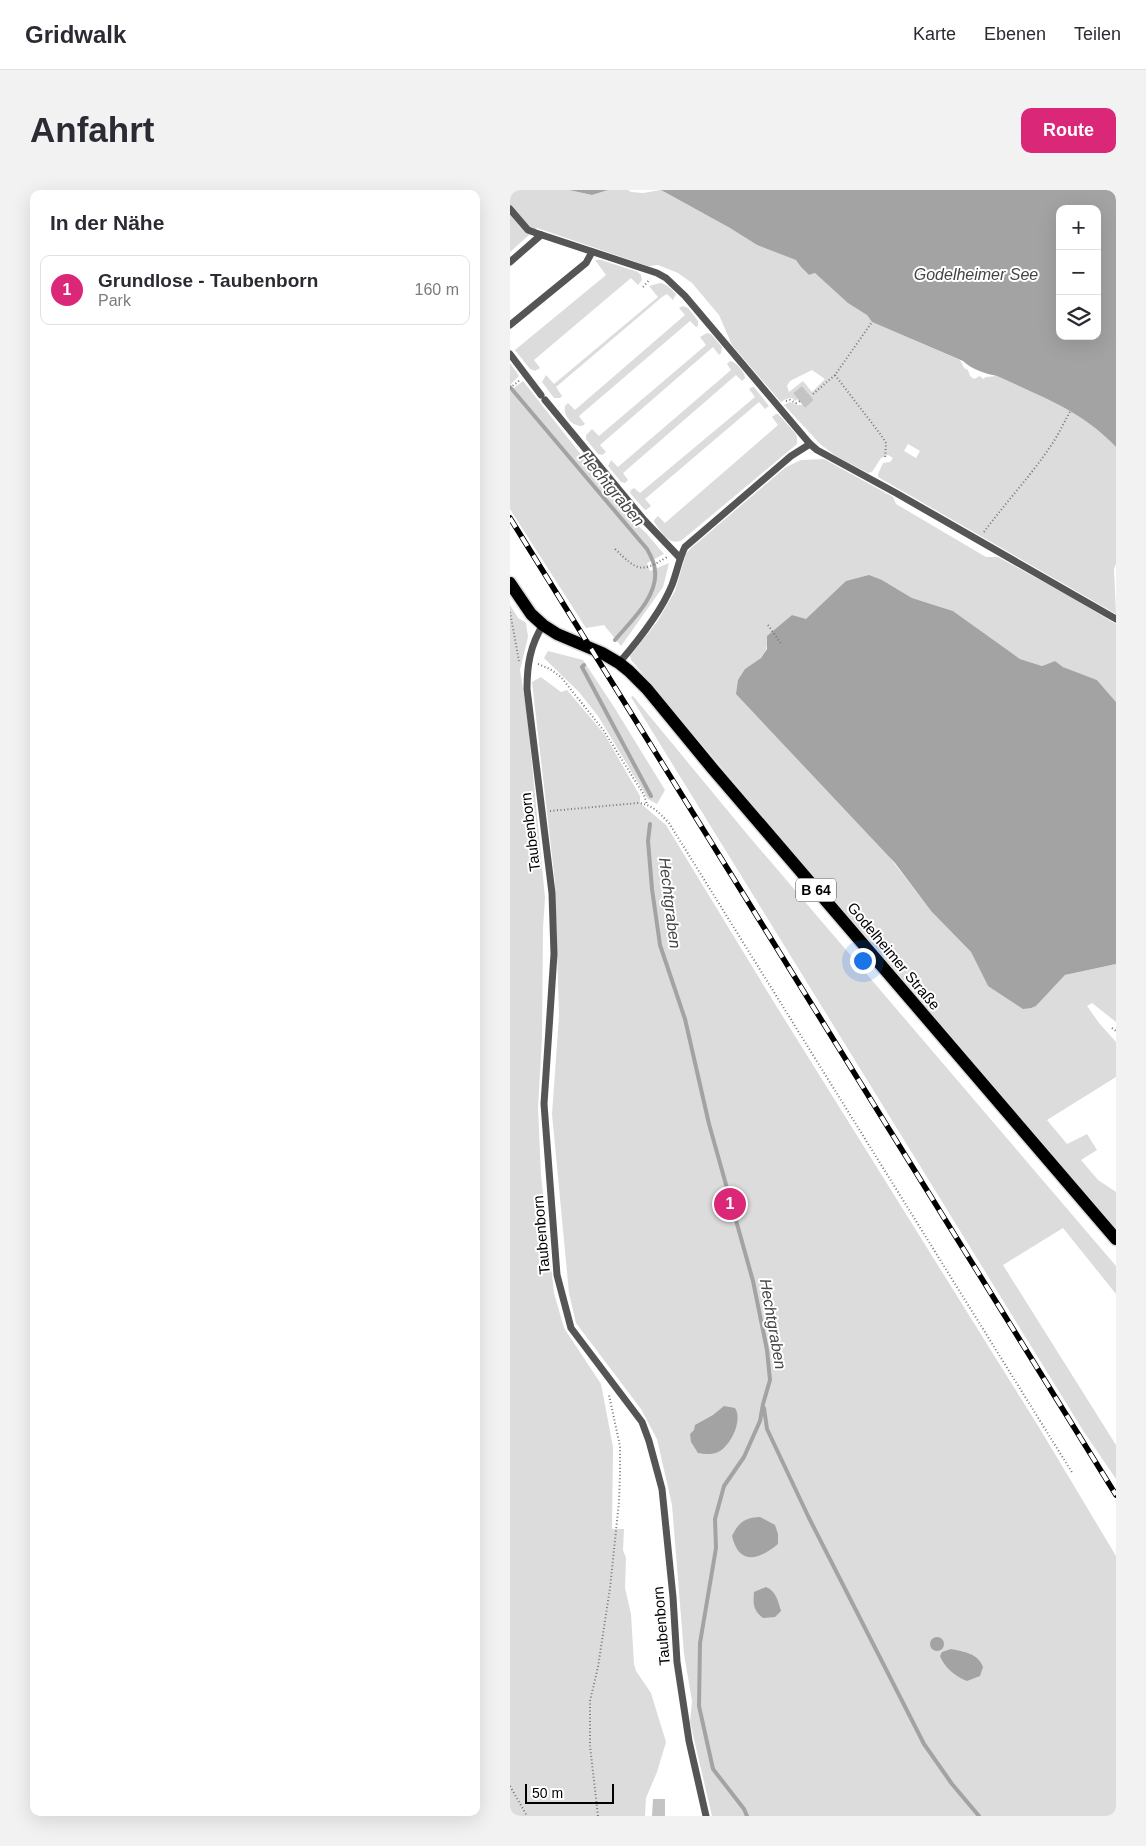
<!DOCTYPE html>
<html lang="de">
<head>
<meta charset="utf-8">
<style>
  body { margin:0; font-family:Helvetica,sans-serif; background:#f2f2f3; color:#2b2b33 }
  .controls { position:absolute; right:15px; top:15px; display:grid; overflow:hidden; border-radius:10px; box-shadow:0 5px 20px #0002 }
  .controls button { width:45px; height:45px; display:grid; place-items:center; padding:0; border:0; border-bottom:1px solid #e1e1e2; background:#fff; color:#2b2b33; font:25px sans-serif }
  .scale { position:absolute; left:15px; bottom:12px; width:89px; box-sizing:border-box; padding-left:5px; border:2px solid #000; border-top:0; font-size:14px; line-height:18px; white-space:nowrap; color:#000; -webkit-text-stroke:4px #fff; paint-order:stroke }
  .you { position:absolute; left:352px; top:770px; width:18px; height:18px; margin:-12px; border:4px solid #fff; border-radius:50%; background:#1a73e8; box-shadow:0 0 0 8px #1a73e833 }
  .badge { display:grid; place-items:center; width:32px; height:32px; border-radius:50%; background:#db2777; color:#fff; font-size:16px; font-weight:700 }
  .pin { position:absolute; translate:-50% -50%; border:2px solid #fff; box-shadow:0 1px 5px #0006 }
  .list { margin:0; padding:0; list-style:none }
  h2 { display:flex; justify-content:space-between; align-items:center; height:65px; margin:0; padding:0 20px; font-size:21px }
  h2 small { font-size:16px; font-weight:400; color:#7c7c81 }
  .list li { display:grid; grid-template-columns:32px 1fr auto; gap:15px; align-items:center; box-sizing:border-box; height:70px; margin:0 10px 10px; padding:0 10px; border:1px solid #e1e1e2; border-radius:10px }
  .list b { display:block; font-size:19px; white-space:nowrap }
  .list p { margin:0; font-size:16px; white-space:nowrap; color:#7c7c81 }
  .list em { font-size:16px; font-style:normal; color:#7c7c81 }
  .icon { flex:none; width:28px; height:28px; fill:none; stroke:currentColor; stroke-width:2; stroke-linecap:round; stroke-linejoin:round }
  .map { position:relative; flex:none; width:606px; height:1626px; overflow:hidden; border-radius:10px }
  header { display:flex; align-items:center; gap:30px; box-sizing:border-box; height:70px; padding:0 25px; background:#fff; border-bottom:1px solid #e1e1e2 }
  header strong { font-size:24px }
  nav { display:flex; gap:28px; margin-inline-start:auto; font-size:18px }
  .intro { display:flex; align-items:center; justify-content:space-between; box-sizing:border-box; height:120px; padding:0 30px }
  h1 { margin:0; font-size:35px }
  .button { padding:12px 22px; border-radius:10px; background:#db2777; color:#fff; font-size:18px; font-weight:700 }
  main { display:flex; gap:30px; padding:0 30px }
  aside { flex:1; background:#fff; border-radius:10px; box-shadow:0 5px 20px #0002 }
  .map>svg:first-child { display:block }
  .green { fill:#dcdcdc; fill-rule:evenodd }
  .water { fill:#a3a3a3; fill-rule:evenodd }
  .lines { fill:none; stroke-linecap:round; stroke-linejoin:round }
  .stream { stroke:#a3a3a3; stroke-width:4 }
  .building { fill:#c4c4c4 }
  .primary-casing { stroke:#dbdbdb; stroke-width:15 }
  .path { stroke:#777; stroke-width:2; stroke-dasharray:1 2.5; stroke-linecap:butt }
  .service { stroke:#555; stroke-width:7 }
  .primary { stroke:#000; stroke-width:12 }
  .rail-casing { stroke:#000; stroke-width:5.5 }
  .rail { stroke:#fff; stroke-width:4; stroke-dasharray:11; stroke-linecap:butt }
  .labels { text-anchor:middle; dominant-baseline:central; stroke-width:4; stroke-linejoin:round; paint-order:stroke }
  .shield { fill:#fff; stroke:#4c4c4c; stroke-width:1 }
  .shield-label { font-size:14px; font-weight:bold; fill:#000 }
  .street-label { font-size:15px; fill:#000; stroke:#fff }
  .water-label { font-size:16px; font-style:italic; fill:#444; stroke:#fff }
</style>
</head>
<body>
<header>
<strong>Gridwalk</strong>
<nav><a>Karte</a><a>Ebenen</a><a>Teilen</a></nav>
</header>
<div class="intro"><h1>Anfahrt</h1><a class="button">Route</a></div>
<main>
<aside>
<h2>In der Nähe<small></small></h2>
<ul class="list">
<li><span class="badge">1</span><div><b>Grundlose - Taubenborn</b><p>Park</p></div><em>160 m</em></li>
</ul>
</aside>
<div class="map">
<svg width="606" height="1626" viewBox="0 0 606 1626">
  <rect width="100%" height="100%" fill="#fff"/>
  <g class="green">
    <path d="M0 0H59L82 5 98 0H118L121 2 133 3 151 0 220 38 247 55 287 70 291 77 299 85 305 83 357 125 362 132 450 170 454 178 458 180 460 186 464 189 470 186 473 189 476 187 487 186C532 207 571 220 606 257V374L604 379 606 424 368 287V284L373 273 380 272 383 268 378 265 371 268 362 282 358 283 326 266 310 254 274 215 280 212 288 215H293L295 218 304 210 292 196 283 203 288 209 285 211 282 208 276 209 271 212 269 210 222 155 209 125 182 93 168 83 148 75 138 76 27 38 0 62ZM302 180 315 189 302 202 293 191 279 202 277 196 280 191ZM398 254 410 261 406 268 394 261Z"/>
    <path d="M85 70H91L128 82 131 85 132 90 128 95 121 88 24 170 30 178 25 181 20 179 5 160 96 85Z"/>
    <path d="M150 93C157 94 161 99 166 104L163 110 157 104 152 107 46 197 52 206 50 208H44L32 192 36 185 44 194 148 107 139 96Z"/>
    <path d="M173 116 178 118 188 131V136L186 137 180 131 69 226 75 234 72 236C62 236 53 226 55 216L58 213 65 220 175 125 169 118Z"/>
    <path d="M197 143 201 144 212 157 211 163 209 165 203 157 90 255 96 262 92 265 88 264 76 249V245L82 239 89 246 196 155 190 147Z"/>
    <path d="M220 171C226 172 235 182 235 188L232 191 226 185 113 283 118 290 115 293 111 292 98 276 101 270 108 277 221 180 217 174Z"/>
    <path d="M0 173 9 186 0 195Z"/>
    <path d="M13 191 124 332 136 343 154 364 137 373 140 381 159 373 153 397 111 456 94 435 76 438 0 319V201Z"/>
    <path d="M242 197H244L259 216 255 219 249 212 135 309 141 316 136 320 134 319 120 303 121 300 124 298 130 303 245 207 239 199Z"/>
    <path d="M266 224H268L286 244 287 248V254L172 350C159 357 151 341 144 332V330L148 326 155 333 268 235 262 227Z"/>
    <path d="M314 269 383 307 386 314 476 367H488L561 407 606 434V512L587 490 553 477 545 471 532 476 510 469 443 421 402 408 372 390 304 423 296 430 282 425 258 446C257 467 251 468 235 479L421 721 461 762 478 796 526 816 555 785 606 774V832L582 813 577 816 589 833 606 852V887L537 930 557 954 577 944 587 960 571 970 588 990 606 1002V1038L320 706 121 470 120 466 147 432 165 401 176 364 180 359 276 277 291 270Z"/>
    <path d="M0 415 8 428 16 433 18 447 10 480 17 523 35 708 33 738 32 848 28 918 31 985 44 1103 54 1138 91 1194 103 1257 102 1339H114L113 1360 116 1368 115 1398 121 1424 124 1474 126 1481 141 1503 156 1552 147 1582 136 1608 135 1626H0Z"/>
    <path d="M38 461 73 470 104 517 155 600 147 614 138 609 88 526 69 502 34 468Z"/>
    <path d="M31 487 51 502 57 500 95 545 130 606V613L156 635 265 814 530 1239 606 1366V1626H202L180 1532 182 1511 174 1464 162 1315 147 1249 131 1219 66 1133 59 1103 42 924 49 826 45 692 22 492Z"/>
    <path d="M123 506 237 644 606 1076V1104L553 1038 493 1075 606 1255V1289L574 1242 121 507Z"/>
  </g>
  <g class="water">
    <path d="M59 0H98L82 5Z"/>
    <path d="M151 0H606V257C571 220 532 207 487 186 476 184 461 179 453 171L362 132 357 125 338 113 305 83 299 85 291 77 286 70 247 55 220 38ZM550 19H587V146H550Z"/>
    <path d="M359 385 372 390 402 408 443 421 510 469 532 476 545 471 553 477 587 490 606 512V774L555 785 526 816 521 818 513 819 478 796 461 762 421 721 385 673 226 504 228 490 235 479 251 468 257 459V446L282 425 296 429 336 391Z"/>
    <path d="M214 1216 225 1218C233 1230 221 1256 208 1262 202 1265 194 1264 188 1263L181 1252 180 1244 184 1240 185 1235 203 1225Z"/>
    <path d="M250 1327 265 1335 268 1344V1354C249 1370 229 1376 222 1346 229 1332 234 1328 250 1327Z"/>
    <path d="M256 1397C266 1401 268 1411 271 1421L265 1427 253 1428C243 1420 243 1414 244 1402Z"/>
    <circle cx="427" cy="1454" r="7"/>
    <path d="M441 1459C454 1462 468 1463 473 1477L470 1486 457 1491C446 1487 434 1477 430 1466L432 1462Z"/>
  </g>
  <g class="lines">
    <g class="stream">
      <path d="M0 197 137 359C141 366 145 374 145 381 148 407 120 432 105 450"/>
      <path d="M74 475 72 477 141 606"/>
      <path d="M140 634 138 651 142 699 150 755 175 829 199 934 243 1091 257 1160 260 1190 253 1214 250 1231 234 1267 214 1296 205 1329 206 1358 190 1453 189 1516 203 1579 234 1619 237 1626"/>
      <path d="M254 1218 257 1239 299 1328 414 1554 442 1594 469 1626"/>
    </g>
  </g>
  <g class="building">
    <path d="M292 196 304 210 295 218 283 203Z"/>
    <path d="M143 1609H155V1626H142Z"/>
  </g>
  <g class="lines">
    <g class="primary-casing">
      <path id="primary" d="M0 393 21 424 33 435 47 444 92 463 109 473 119 481 137 499 202 578 606 1049"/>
    </g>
    <g class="path">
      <path d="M133 97 140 89"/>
      <path d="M325 185 371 245 376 253 375 269"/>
      <path d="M0 198 10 190"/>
      <path d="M303 204 325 185 362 132"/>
      <path d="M276 211 280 210 286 213 290 211"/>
      <path d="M474 342C495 313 520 287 540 257 548 246 554 232 561 220"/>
      <path d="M105 359C127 380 130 384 157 367"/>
      <path d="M0 422 9 471"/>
      <path d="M258 435 272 455"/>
      <path d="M28 474 40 479 51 487 94 541 134 605 137 614"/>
      <path d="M40 621 128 613C142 614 149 623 159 633L563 1284"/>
      <path d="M602 838 606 841"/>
      <path d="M0 1596 17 1626"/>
      <path d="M88 1626 80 1556V1511L88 1477 100 1398 109 1312 110 1284V1256L99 1205"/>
    </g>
    <g class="service">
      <path d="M0 19 18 40 26 43 147 83 156 88 175 106 300 254 307 260 386 303 606 429"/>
      <path d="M0 72 31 45"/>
      <path d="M0 135 76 73 82 62"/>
      <path d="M0 164 31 205"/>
      <path d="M35 210 134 330 170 368"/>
      <path d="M33 435C20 455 17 476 17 499L42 703 44 764 34 914 47 1085 61 1138 132 1232 139 1251 152 1299 163 1407 167 1472 179 1551 196 1626"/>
      <path d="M109 473C127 452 152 420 162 395 167 382 169 369 175 357L281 266 300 254"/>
    </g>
    <use href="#primary" class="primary"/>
    <g class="rail-casing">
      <path id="rail" d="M0 328 606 1305"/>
    </g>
    <use href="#rail" class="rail"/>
  </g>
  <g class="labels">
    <rect class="shield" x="286" y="688.5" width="40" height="23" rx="4"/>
    <g class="shield-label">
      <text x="306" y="700">B 64</text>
    </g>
    <g class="street-label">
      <text transform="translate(20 642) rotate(-97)">Taubenborn</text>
      <text transform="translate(384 766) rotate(50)">Godelheimer Straße</text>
      <text transform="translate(31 1045) rotate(-95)">Taubenborn</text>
      <text transform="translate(151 1436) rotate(-95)">Taubenborn</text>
    </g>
    <g class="water-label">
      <text x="466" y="84">Godelheimer See</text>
      <text transform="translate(102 299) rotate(50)">Hechtgraben</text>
      <text transform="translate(160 713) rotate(83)">Hechtgraben</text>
      <text transform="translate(263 1134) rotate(80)">Hechtgraben</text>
    </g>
  </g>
</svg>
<div class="controls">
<button>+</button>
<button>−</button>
<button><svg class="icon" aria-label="layers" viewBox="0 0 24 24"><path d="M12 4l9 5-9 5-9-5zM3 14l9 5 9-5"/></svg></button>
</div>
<div class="scale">50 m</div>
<div class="you"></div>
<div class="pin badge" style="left:220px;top:1014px">1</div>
</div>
</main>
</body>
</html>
